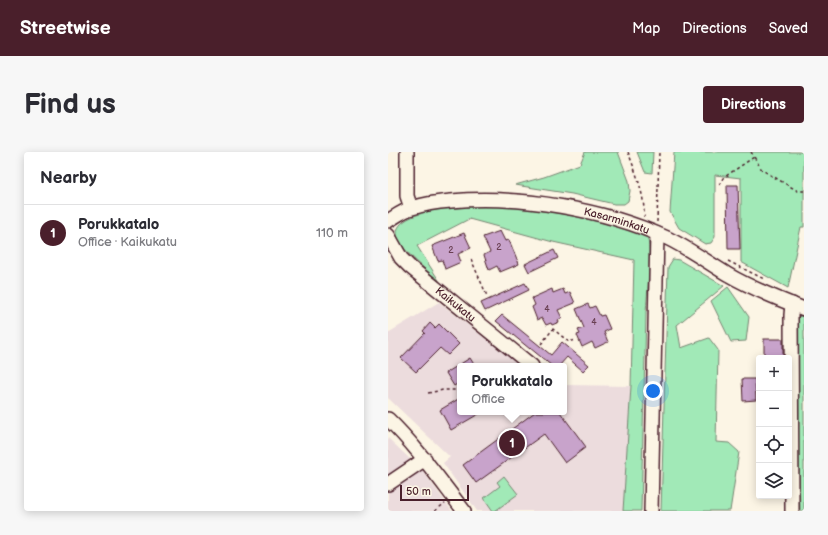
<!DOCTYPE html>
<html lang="en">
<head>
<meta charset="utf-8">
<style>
  body { margin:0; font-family:"Balsamiq Sans",sans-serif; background:#f7f7f7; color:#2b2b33 }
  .controls { position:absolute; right:12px; bottom:12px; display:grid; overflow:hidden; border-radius:4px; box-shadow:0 2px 10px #0003 }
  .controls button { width:36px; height:36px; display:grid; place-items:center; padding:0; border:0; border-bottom:1px solid #e1e1e2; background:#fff; color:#2b2b33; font:20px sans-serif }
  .scale { position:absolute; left:12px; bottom:10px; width:69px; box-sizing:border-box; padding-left:4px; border:2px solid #4a1f2b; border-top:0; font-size:11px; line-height:14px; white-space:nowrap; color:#4a1f2b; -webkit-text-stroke:3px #fcf5e5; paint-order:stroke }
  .you { position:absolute; left:265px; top:239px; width:14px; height:14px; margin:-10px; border:3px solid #fff; border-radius:50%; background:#1a73e8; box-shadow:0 0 0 6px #1a73e833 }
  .badge { display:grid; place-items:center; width:26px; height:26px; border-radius:50%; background:#4a1f2b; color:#fff; font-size:13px; font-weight:700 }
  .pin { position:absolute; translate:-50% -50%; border:2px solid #fff; box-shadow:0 1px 4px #0006 }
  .popup { position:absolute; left:69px; top:211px; width:110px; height:52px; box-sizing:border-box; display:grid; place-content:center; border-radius:4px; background:#fff; filter:drop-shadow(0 1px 3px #0005); font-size:13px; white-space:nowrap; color:#7c7c81 }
  .popup b { font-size:15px; color:#2b2b33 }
  .popup::after { content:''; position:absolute; left:50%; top:100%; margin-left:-8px; border:8px solid transparent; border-top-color:#fff }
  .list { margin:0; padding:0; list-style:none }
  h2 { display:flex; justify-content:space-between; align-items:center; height:52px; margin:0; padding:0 16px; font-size:17px }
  h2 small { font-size:13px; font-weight:400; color:#7c7c81 }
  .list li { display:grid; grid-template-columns:26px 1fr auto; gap:12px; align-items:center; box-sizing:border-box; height:56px; padding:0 16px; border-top:1px solid #e1e1e2 }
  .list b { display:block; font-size:15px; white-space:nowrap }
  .list p { margin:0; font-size:13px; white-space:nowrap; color:#7c7c81 }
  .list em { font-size:13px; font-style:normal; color:#7c7c81 }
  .icon { flex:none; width:22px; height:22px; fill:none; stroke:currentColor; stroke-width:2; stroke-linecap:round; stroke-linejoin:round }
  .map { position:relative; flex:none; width:416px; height:359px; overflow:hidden; border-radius:4px }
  header { display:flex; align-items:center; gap:24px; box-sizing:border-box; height:56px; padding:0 20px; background:#4a1f2b; color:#fff }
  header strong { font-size:19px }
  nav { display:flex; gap:22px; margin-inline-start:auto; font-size:14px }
  .intro { display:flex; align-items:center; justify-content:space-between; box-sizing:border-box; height:96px; padding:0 24px }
  h1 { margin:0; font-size:28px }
  .button { padding:10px 18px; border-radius:4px; background:#4a1f2b; color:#fff; font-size:14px; font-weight:700 }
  main { display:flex; gap:24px; padding:0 24px }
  aside { flex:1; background:#fff; border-radius:4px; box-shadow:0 2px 10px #0003 }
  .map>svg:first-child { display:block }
  .built { fill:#ecdcdd }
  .green { fill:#a1e9b7; stroke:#768471 }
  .building { fill:#c8a3cb; stroke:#4a1f2b }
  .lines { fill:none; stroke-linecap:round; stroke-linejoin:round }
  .minor-casing { stroke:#4a1f2b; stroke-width:16 }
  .path { stroke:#4a1f2b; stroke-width:1.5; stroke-dasharray:3 3; stroke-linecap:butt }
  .minor { stroke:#fcf5e5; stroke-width:13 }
  .labels { text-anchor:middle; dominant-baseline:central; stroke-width:3; stroke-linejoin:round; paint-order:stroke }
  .number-label { font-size:9px; fill:#6a4053 }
  .street-label { font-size:11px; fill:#4a1f2b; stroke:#fcf5e5 }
</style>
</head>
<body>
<header>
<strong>Streetwise</strong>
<nav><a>Map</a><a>Directions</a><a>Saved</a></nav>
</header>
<div class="intro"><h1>Find us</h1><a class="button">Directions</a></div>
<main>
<aside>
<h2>Nearby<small></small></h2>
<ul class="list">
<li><span class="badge">1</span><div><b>Porukkatalo</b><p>Office · Kaikukatu</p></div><em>110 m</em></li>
</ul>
</aside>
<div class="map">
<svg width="416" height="359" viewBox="0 0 416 359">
  <rect width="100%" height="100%" fill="#fcf5e5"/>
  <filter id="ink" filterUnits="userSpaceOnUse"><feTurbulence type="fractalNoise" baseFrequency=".025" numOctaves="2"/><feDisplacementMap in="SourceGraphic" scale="8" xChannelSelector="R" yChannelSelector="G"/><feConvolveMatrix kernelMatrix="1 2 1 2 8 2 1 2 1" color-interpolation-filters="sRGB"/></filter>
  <g filter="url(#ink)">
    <g class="built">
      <path d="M51 150 132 214H72V260H176V233L243 234 235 359H89L55 311 62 305 0 246V181Z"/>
      <path d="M0 286 23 308 0 323Z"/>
      <path d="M34 318 64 359H0V338Z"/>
    </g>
    <g class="green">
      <path d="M197 0H230L241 29 242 39 240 49 236 52H226L184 42 127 33 156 25 192 12Z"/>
      <path d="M249 0H265L264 21 257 20Z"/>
      <path d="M286 0H416V75H413L400 136 353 110V26L327 23V85L323 91 317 92 291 76 282 60Z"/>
      <path d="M82 53C146 55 198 63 259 84 264 96 259 144 258 160 256 226 255 293 253 359H235L243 234 246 108 165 90 81 67 29 94 52 130C40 119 16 101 10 86 0 60 67 55 82 53Z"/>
      <path d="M285 107 291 108 336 134 289 173 293 196 321 186 330 198 328 290 341 291 351 300 342 359H273L280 115Z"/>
      <path d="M340 135 361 165 358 189 343 190 323 149Z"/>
      <path d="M412 164H416V359H412L407 171 409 167Z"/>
      <path d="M116 324 130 342 107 359H105L96 346 112 334 109 330Z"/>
    </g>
    <g class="building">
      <path d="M339 33H350L352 97H340Z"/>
      <path d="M112 79 117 89 121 88 131 112 112 120 109 114 101 118 96 103 102 100 95 85Z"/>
      <path d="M76 81 83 96 70 102 73 110 57 117 54 108 50 109 44 94Z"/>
      <path d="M166 98 170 106 141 120 137 112Z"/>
      <path d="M137 131 141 138 97 159 93 151Z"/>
      <path d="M164 137 165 141 175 137 177 142 182 140 187 151 170 158 174 166 170 168 171 170 164 173 163 171 158 173 154 166 149 168 144 155 147 153 144 146Z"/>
      <path d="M200 152 202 156 207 154 212 164 216 163 222 177 216 180 220 190 207 196 204 190 194 195 189 183 192 182 190 178 196 176 188 157Z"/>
      <path d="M114 163 163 203 174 190 201 213 195 219 179 205 171 214H164L142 196V197L108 169Z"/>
      <path d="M42 171 47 176 51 172 71 192 60 203 52 196 28 220 13 206 37 181 35 179Z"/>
      <rect x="376" y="187" width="19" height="19"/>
      <path d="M82 206 87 214H72V230L66 234 58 221Z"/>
      <path d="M354 227H367L368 248 355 249Z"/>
      <path d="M72 246V260H94L63 278 52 258Z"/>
      <path d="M147 260H172L198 295 177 311 156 282 88 331 75 313Z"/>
    </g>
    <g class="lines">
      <g class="minor-casing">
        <g id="minor">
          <path d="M19 0V44L23 56"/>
          <path id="s1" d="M0 69C8 64 16 58 24 56 36 52 50 50 63 49 131 43 216 57 279 86 300 96 319 110 339 122 363 136 390 147 416 157"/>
          <path id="s2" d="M0 83 13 106 22 115 144 214"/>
          <path d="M0 267C29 295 51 327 76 359"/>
          <path d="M0 332 37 307"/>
          <path d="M263 359 269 82"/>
          <path d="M404 359 403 163 404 152"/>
        </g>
      </g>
      <g class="path">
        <path d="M240 0C248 21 257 43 256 65"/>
        <path d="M363 0 374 18 410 39H416"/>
        <path d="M331 33 335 26 366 5"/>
        <path d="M269 70 271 0"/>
        <path d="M83 107 99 144"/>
        <path d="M340 109 376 127"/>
        <path d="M153 192 165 177 181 190 188 188"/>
        <path d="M40 241 55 238H72"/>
        <path d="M47 359 57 351"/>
      </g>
      <use href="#minor" class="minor"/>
    </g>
  </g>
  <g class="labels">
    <g class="number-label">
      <text x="111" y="95">2</text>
      <text x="63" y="98">2</text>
      <text x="159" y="157">4</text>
      <text x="206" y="170">4</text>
    </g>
    <g class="street-label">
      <text stroke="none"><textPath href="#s1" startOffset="235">Kasarminkatu</textPath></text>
      <text stroke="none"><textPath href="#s2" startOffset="98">Kaikukatu</textPath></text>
    </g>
  </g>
</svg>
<div class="controls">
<button>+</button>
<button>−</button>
<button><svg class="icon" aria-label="locate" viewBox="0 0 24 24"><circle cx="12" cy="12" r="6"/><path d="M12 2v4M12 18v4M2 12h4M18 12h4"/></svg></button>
<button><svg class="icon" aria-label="layers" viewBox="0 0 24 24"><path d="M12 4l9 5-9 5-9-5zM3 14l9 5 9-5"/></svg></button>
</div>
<div class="scale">50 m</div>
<div class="you"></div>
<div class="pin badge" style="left:124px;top:291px">1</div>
<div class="popup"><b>Porukkatalo</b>Office</div>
</div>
</main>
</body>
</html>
